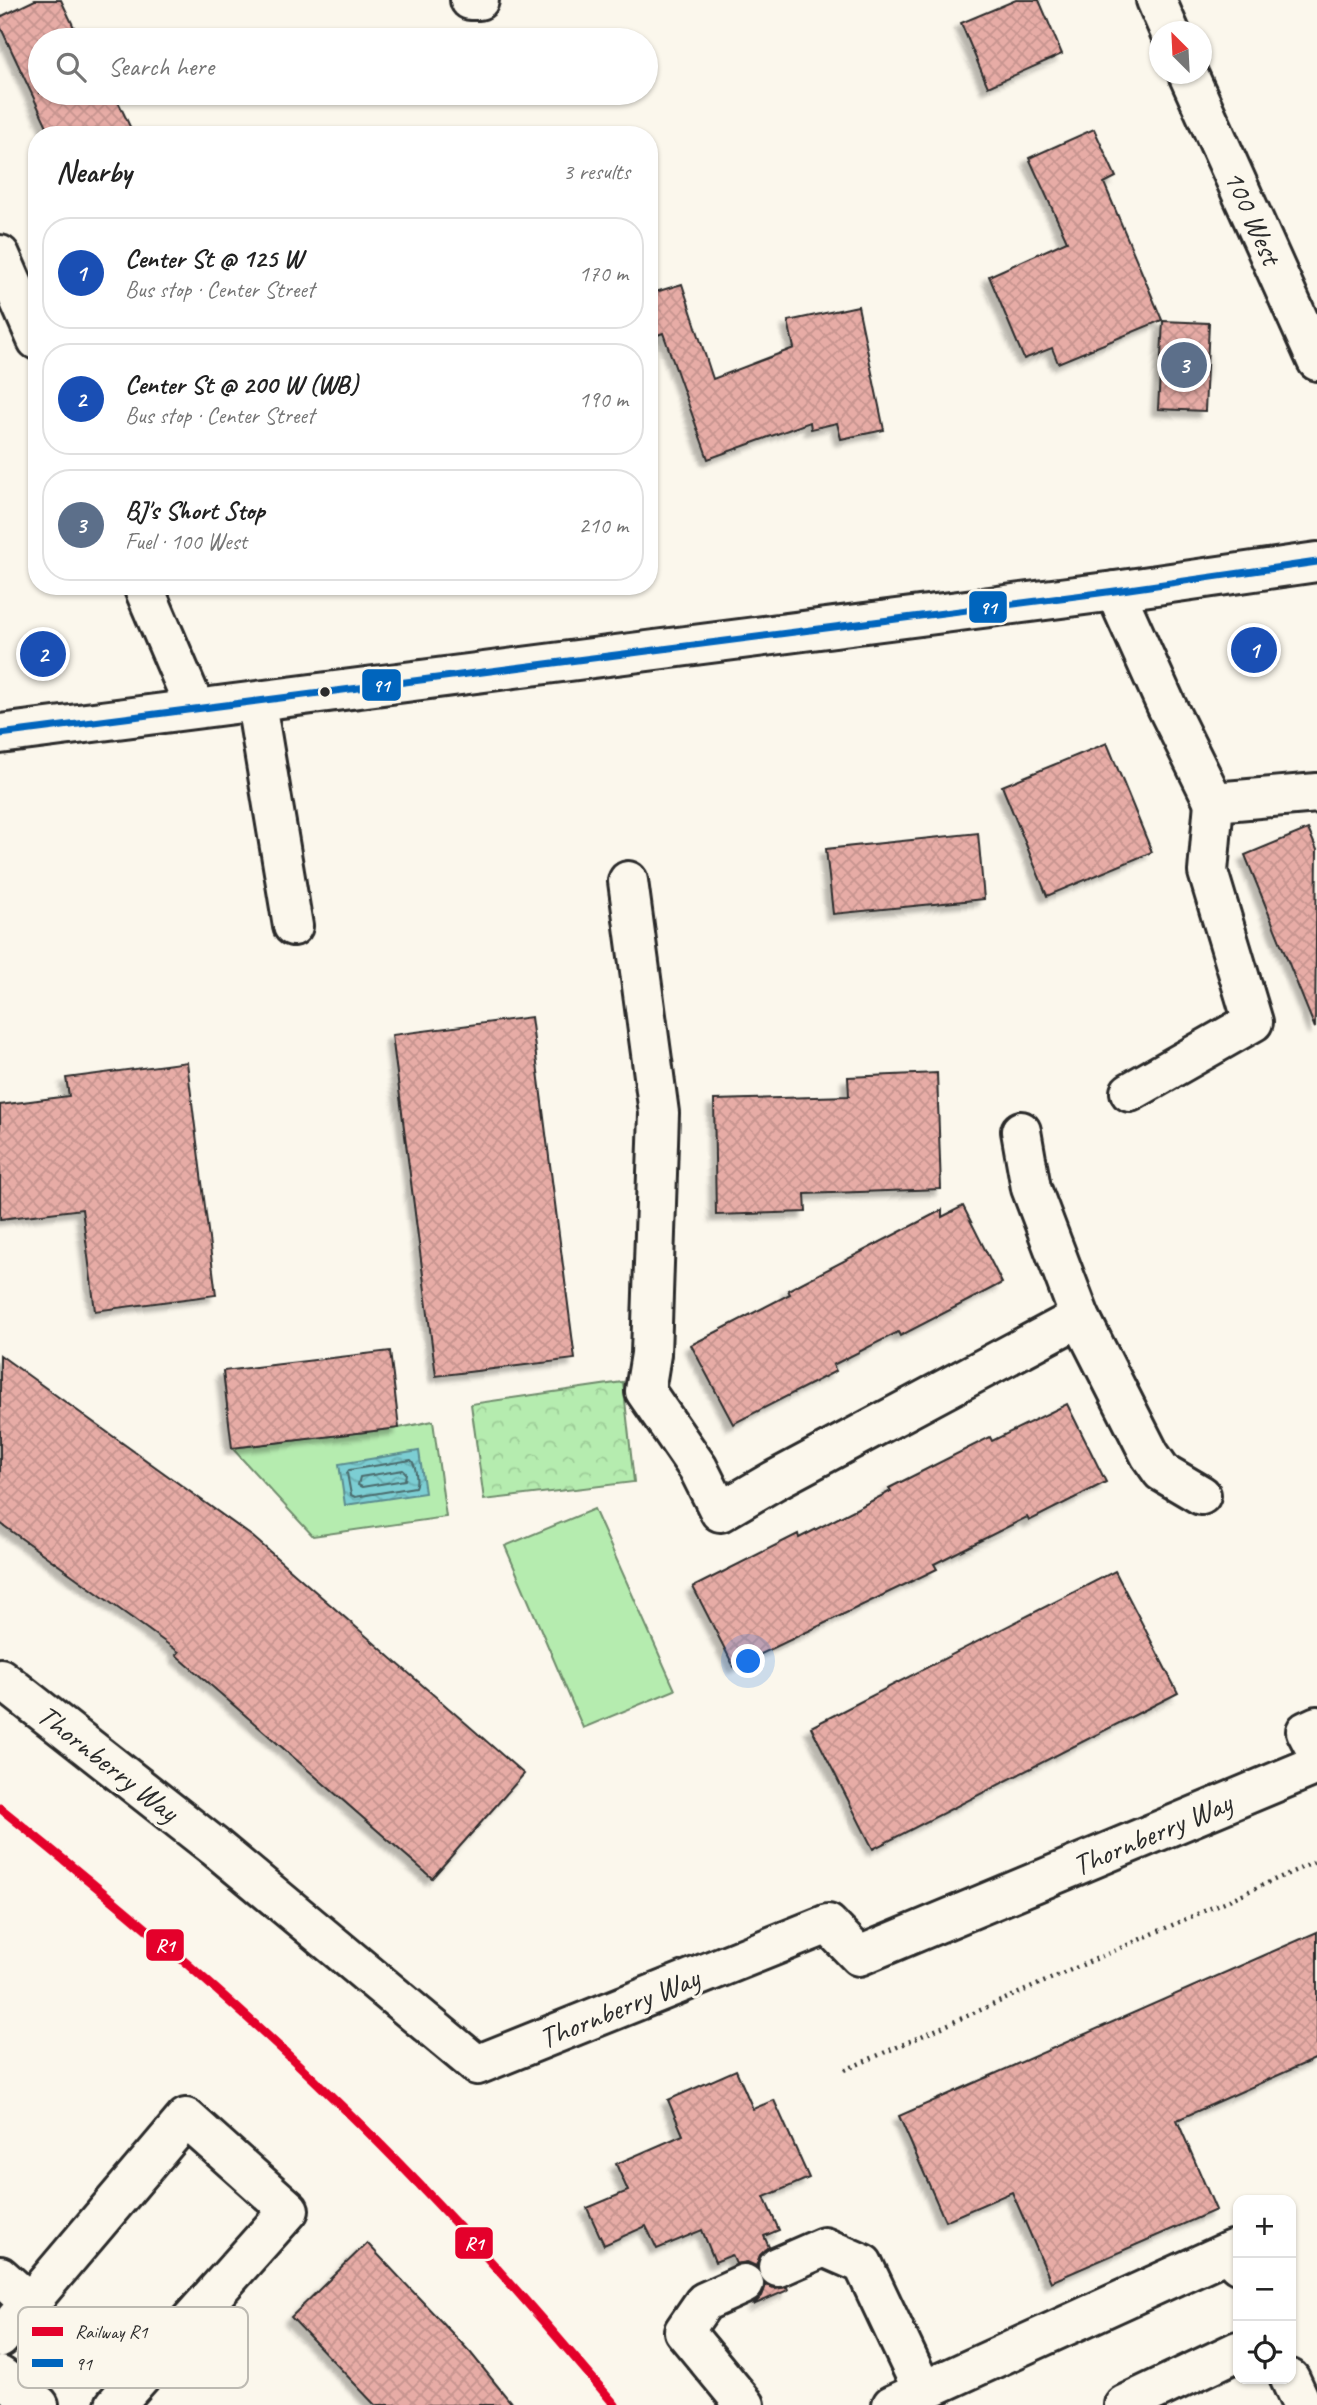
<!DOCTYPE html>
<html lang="en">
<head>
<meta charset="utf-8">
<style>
  body { margin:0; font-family:Caveat,sans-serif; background:#f6f6f6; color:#222 }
  .controls { position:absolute; right:21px; bottom:21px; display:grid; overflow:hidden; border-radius:14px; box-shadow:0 2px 5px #0004 }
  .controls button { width:63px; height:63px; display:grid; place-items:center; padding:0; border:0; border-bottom:2px solid #e0e0e0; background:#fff; color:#222; font:35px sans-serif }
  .compass { position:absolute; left:1149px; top:21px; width:63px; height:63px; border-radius:50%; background:#fff; box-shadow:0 2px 5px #0004; rotate:336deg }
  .you { position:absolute; left:749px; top:1662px; width:24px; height:24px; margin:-18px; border:5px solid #fff; border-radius:50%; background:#1a73e8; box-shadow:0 0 0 10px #1a73e833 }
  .badge { display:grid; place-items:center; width:46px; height:46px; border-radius:50%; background:#2b2b2b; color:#fff; font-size:23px; font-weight:700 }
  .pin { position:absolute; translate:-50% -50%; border:4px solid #fff; box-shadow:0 2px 7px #0006 }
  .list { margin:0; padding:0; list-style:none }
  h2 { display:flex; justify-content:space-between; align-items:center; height:91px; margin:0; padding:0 28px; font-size:30px }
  h2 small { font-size:23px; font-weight:400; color:#767676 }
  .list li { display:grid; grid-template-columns:46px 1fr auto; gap:21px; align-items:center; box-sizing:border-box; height:112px; margin:0 14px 14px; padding:0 14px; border:2px solid #e0e0e0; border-radius:28px }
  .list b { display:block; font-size:26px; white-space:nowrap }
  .list p { margin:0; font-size:23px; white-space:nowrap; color:#767676 }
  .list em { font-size:23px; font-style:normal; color:#767676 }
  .icon { flex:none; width:38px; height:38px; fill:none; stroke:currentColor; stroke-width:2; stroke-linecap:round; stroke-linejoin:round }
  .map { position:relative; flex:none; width:1317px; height:2405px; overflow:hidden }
  .search { position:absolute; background:#fff; box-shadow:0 2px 5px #0004; left:28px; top:28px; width:630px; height:77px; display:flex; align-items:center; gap:18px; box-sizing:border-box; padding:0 24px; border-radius:38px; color:#767676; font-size:26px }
  .panel { position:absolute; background:#fff; box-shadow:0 2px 5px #0004; left:28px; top:126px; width:630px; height:469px; border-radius:28px }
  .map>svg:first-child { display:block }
  .forest { fill:url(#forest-crowns); stroke:#708c6d; stroke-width:2 }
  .pitch { fill:#b5ecaf; stroke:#708c6d; stroke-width:2 }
  .water { fill:url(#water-waves); stroke:#5c8d90; stroke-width:2 }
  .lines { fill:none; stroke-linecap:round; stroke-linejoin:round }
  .shore { stroke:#4b6c6e; stroke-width:2 }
  .building { fill:url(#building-cross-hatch); stroke:#2b2b2b; stroke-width:2; filter:url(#shadow) }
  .minor-casing { stroke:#2b2b2b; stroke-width:44 }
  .major-casing { stroke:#2b2b2b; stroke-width:44 }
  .path { stroke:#2b2b2b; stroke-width:4.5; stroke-dasharray:2 5; stroke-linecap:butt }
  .minor { stroke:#fbf7ec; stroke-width:38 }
  .major { stroke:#fbf7ec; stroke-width:38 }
  .bus-1-casing { stroke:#fbf7ec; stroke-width:12 }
  .bus-1 { stroke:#0065bd; stroke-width:7 }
  .rail-1-casing { stroke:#fbf7ec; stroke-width:14 }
  .rail-1 { stroke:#e4002b; stroke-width:9 }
  .bus-dot { fill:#2b2b2b; stroke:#fbf7ec; stroke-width:2.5 }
  .labels { text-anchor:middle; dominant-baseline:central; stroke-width:6; stroke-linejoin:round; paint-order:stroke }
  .street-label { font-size:30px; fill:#2b2b2b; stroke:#fbf7ec }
  .key { fill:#fbf7ec; stroke:#bdbab2; stroke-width:2 }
  .key-label { font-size:19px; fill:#2b2b2b }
  .line-badge { stroke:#fbf7ec; stroke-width:2.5 }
  .badge-label { font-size:19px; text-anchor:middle; font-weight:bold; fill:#fff }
</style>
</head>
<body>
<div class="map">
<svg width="1317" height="2405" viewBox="0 0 1317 2405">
  <defs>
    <pattern id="forest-crowns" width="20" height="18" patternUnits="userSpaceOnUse" patternTransform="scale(1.75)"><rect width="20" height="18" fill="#b5ecaf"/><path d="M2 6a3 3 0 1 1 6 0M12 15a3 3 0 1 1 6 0" fill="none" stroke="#9ccb97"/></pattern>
    <pattern id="water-waves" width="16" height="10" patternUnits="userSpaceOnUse" patternTransform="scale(1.75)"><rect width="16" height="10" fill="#7cced3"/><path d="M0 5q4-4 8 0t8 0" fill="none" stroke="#6bb1b5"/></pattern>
    <pattern id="building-cross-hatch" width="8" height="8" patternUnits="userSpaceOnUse" patternTransform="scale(1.75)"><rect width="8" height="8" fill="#e7aca6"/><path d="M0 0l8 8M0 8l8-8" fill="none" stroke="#c6948f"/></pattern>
    <filter id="shadow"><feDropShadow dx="-6" dy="6" stdDeviation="2" flood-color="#0004"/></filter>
  </defs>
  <rect width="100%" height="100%" fill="#fbf7ec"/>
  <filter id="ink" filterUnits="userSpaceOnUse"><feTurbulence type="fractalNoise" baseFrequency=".0143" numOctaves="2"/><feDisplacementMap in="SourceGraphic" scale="14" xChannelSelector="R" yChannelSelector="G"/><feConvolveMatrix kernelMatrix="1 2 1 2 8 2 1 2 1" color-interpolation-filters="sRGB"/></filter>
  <g filter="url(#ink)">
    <path class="forest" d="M623 1382 634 1482 484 1500 471 1404Z"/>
    <g class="pitch">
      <path d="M433 1421 446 1517 313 1536 232 1448 399 1428Z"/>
      <path d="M594 1509 675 1690 583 1728 505 1546Z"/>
    </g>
    <path class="water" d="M419 1451 425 1493 345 1505 339 1464Z"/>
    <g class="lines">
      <g class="shore">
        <path d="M411 1460C416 1465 418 1481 415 1487L355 1497 351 1495 347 1473 349 1470Z"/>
        <path d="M403 1470 406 1473 405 1480 362 1487 358 1485 360 1477Z"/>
      </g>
    </g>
    <g class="building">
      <path d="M35 0H61L80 40H40V93H114L134 135H51L0 26V17Z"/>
      <path d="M1016 0H1039L1062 54 988 87 961 23Z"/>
      <path d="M1094 129 1116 177 1104 183 1162 320 1058 363 1052 348 1024 359 989 276 1067 241 1029 158Z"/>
      <path d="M682 284 713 379 794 348 788 321 858 306 884 430 841 439 837 423 811 429 810 422 708 459 663 333 649 338V294Z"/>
      <path d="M1163 321 1209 323 1205 411 1158 409Z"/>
      <path d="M1107 743 1152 852 1047 896 1002 786Z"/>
      <path d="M1308 829 1317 850 1315 1028 1245 855Z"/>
      <path d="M978 833 984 899 833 914 826 849Z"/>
      <path d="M531 1017 575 1359 436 1376 392 1035Z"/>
      <path d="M187 1062 216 1295 95 1311 82 1209 0 1219V1105L69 1096 66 1078Z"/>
      <path d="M937 1073 941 1189 805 1194 806 1212 716 1215 714 1100 849 1096 848 1077Z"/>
      <path d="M963 1206 1002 1283 900 1336 898 1332 833 1365 836 1371 733 1424 691 1345 790 1294 788 1290 942 1210V1217Z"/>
      <path d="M390 1351 399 1428 232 1448 223 1371Z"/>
      <path d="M0 1355 253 1537 524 1774 432 1878 176 1655 179 1652 0 1523Z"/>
      <path d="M1067 1404 1106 1482 1029 1521 1027 1517 934 1564 937 1569 734 1667 693 1587 798 1534 799 1538 891 1491 889 1488 990 1437 992 1441Z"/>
      <path d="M1115 1571 1178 1693 873 1849 811 1727Z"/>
      <path d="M1317 1932V2058L1177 2120 1216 2210 1051 2282 1012 2192 945 2221 899 2116Z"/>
      <path d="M736 2070 753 2109 774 2100 809 2178 764 2197 779 2230 764 2236 769 2247 760 2255 756 2266 747 2262 736 2264 732 2255 715 2262 702 2230 657 2249 646 2226 604 2245 587 2208 628 2191 616 2164 683 2135 668 2100Z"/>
      <path d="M367 2243 470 2352 513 2405H375L291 2317Z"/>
      <path d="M766 2285 776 2289 787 2287 788 2290 753 2305 762 2296Z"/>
    </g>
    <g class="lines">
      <g class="minor-casing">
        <g id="minor">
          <path d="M470 0H479"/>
          <path d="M1156 0 1170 32"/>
          <path d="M1188 74 1317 361"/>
          <path d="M0 255 37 340"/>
          <path d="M143 586 195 708"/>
          <path d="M1115 591 1167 707 1214 802 1317 793"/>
          <path d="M256 703 293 926"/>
          <path d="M628 881 659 1113 651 1354 645 1391 698 1468 720 1512 775 1480 1080 1317"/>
          <path d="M1130 1092 1253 1022 1208 872 1214 802"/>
          <path d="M1021 1131 1031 1188 1080 1317 1150 1455 1162 1472 1201 1495"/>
          <path d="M0 1678 215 1847 477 2065 828 1924 859 1956 1317 1765"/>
          <path d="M1317 1726 1306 1731 1317 1752"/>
          <path d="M778 2267 824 2247 863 2264 923 2391"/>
          <path d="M0 2276 30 2303"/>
          <path d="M744 2284 704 2302 684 2331 745 2405"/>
          <path d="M0 2338 186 2118 289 2210 115 2405"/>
          <path d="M0 2376 39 2405"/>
          <path d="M1290 2379 1302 2405"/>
          <path d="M892 2405 1232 2250 1238 2264"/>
          <path d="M1124 2405 1238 2351"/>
        </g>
      </g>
      <g class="major-casing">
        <path id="major" d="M0 734 1115 591 1317 562"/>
      </g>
      <path class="path" d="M845 2070 1317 1861"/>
      <use href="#minor" class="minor"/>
      <use href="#major" class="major"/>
      <g class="bus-1-casing">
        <path id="bus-1" d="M0 734 1115 591 1317 562"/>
      </g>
      <use href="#bus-1" class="bus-1"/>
      <g class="rail-1-casing">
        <path id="rail-1" d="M0 1808C113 1899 224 1992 328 2093 430 2190 524 2297 615 2405"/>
      </g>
      <use href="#rail-1" class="rail-1"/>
    </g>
  </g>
  <circle class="bus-dot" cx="325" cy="692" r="6"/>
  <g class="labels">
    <g class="street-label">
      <text transform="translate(1253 217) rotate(66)">100 West</text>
      <text transform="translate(108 1763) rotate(38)">Thornberry Way</text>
      <text transform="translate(1152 1834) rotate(-23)">Thornberry Way</text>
      <text transform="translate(619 2008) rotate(-22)">Thornberry Way</text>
    </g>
  </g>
  <rect x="18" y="2307" width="230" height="81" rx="10" class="key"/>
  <rect x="32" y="2327" width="31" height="9" fill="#e4002b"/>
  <rect x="32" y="2359" width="31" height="8" fill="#0065bd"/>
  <g class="key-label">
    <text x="75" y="2338">Railway R1</text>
    <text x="75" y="2370">91</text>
  </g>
  <g class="line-badge">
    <rect x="968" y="590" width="40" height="34" rx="7" fill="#0065bd"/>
    <rect x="361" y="668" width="41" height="34" rx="7" fill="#0065bd"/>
    <rect x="145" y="1928" width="40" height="34" rx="7" fill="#e4002b"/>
    <rect x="454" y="2226" width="40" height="34" rx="7" fill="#e4002b"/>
  </g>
  <g class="badge-label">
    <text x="988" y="614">91</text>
    <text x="381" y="692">91</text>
    <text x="165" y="1952">R1</text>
    <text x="474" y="2250">R1</text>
  </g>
</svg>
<div class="controls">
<button>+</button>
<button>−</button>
<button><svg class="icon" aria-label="locate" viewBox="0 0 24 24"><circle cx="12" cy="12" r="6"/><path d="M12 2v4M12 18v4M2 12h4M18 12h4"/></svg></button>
</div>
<svg class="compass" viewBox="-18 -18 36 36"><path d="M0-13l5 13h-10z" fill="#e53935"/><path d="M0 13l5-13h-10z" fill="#767676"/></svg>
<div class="you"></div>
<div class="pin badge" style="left:1254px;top:650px;background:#1a4fb4">1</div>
<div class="pin badge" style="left:43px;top:654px;background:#1a4fb4">2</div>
<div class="pin badge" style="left:1184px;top:365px;background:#5c6f8a">3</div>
<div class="search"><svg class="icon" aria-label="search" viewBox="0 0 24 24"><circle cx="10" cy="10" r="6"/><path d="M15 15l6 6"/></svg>Search here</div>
<section class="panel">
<h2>Nearby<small>3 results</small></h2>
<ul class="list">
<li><span class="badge" style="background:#1a4fb4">1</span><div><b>Center St @ 125 W</b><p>Bus stop · Center Street</p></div><em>170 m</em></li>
<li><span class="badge" style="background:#1a4fb4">2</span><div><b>Center St @ 200 W (WB)</b><p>Bus stop · Center Street</p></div><em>190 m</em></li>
<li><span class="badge" style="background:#5c6f8a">3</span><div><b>BJ's Short Stop</b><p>Fuel · 100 West</p></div><em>210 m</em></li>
</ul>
</section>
</div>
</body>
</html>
